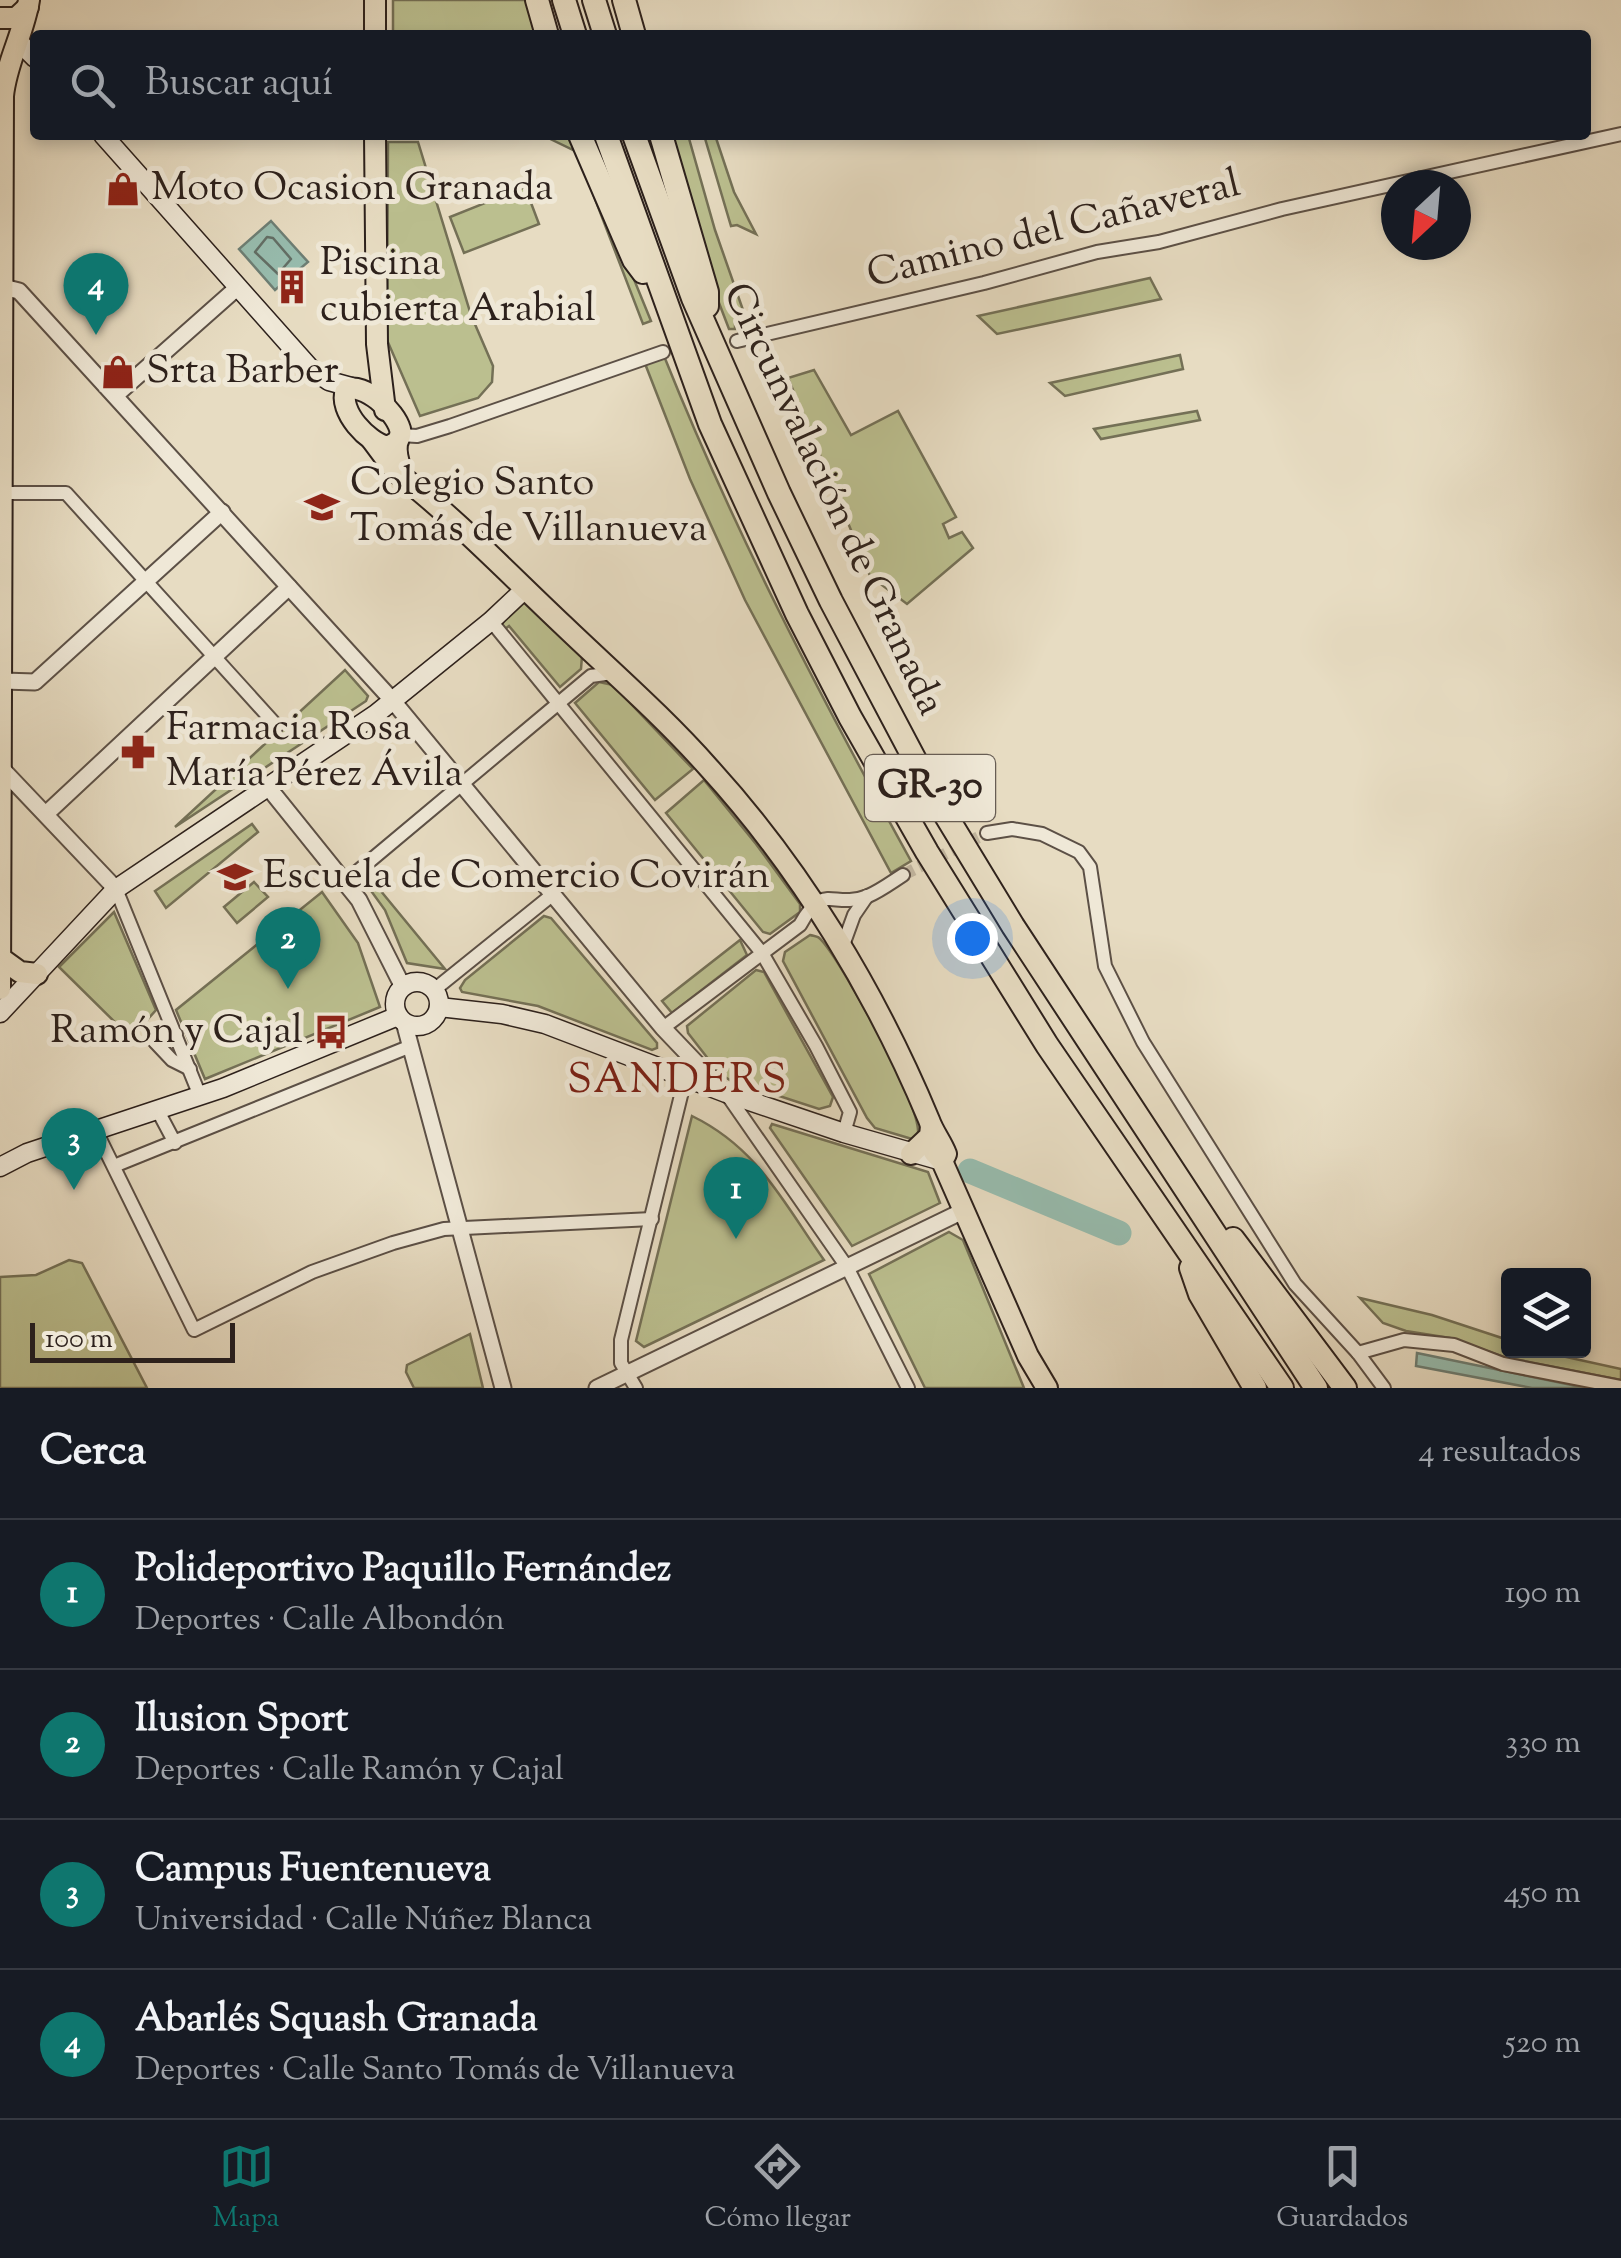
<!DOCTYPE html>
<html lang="es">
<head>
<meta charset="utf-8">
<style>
  body { margin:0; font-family:"Sorts Mill Goudy",serif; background:#20242c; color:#f1f3f6 }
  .controls { position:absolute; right:30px; bottom:30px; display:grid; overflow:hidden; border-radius:10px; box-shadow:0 5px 15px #0003 }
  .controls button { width:90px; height:90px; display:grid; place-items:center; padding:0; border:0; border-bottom:2px solid #363941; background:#171b24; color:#f1f3f6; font:50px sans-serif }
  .compass { position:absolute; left:1381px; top:170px; width:90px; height:90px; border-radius:50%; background:#171b24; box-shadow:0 5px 15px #0003; rotate:206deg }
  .scale { position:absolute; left:30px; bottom:25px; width:205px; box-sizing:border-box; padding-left:10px; border:5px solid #2d211c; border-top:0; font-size:28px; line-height:35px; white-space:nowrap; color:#2d211c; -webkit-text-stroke:8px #efe8d7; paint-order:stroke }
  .you { position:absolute; left:972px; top:938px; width:35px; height:35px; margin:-25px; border:8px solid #fff; border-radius:50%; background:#1a73e8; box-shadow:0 0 0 15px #1a73e833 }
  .badge { display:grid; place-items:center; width:65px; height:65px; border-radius:50%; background:#0f766e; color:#fff; font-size:32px; font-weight:700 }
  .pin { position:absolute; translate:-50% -82px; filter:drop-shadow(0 2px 5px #0008) }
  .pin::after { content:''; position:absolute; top:52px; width:35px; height:30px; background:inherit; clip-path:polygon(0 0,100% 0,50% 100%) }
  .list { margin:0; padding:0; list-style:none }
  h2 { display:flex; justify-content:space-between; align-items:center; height:130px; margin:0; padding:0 40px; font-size:42px }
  h2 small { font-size:32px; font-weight:400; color:#9ea1a6 }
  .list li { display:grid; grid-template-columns:65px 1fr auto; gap:30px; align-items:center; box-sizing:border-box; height:150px; padding:0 40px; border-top:2px solid #363941 }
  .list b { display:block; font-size:38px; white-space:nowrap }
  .list p { margin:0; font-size:32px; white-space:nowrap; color:#9ea1a6 }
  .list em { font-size:32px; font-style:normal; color:#9ea1a6 }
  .icon { flex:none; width:55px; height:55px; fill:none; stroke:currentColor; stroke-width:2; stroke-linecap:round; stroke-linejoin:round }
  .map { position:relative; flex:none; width:1621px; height:1388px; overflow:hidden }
  .search { position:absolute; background:#171b24; box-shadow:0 5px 15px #0003; left:30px; right:30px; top:30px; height:110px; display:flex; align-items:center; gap:25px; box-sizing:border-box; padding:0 35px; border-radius:10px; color:#9ea1a6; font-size:38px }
  .sheet { height:730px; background:#171b24 }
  nav { display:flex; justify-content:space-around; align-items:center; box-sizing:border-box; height:140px; border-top:2px solid #363941; background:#171b24; font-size:28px; color:#9ea1a6 }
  nav a { display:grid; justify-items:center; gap:5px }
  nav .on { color:#0f766e }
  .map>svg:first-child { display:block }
  .green { fill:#bbbf8f; stroke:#747056; stroke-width:2.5 }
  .water { fill:#97bcae; stroke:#6d7e74; stroke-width:2.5 }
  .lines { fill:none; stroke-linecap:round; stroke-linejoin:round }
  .shore { stroke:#626e65; stroke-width:2.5 }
  .river { stroke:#97bcae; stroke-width:25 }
  .minor-tunnel { stroke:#c2b7a1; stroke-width:12; stroke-dasharray:12 6; stroke-linecap:butt }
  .minor-casing { stroke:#5c5046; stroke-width:16 }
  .tertiary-casing { stroke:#5c5046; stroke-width:19 }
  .secondary-casing { stroke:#2d211c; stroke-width:21 }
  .primary-casing { stroke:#2d211c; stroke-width:24 }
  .motorway-casing { stroke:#2d211c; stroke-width:26 }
  .minor { stroke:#efe8d7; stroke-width:12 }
  .tertiary { stroke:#efe8d7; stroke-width:15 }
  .secondary { stroke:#efe8d7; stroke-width:18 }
  .primary { stroke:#e7dcc2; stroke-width:20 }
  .motorway { stroke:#e7dcc2; stroke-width:22 }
  .labels { text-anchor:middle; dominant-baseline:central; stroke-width:10; stroke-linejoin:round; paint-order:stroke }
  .shield { fill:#efe8d7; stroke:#675d54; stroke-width:2.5 }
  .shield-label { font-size:38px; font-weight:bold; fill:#2d211c }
  .poi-label { font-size:40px; fill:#2d211c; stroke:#efe8d7; text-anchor:start }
  .street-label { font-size:40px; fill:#2d211c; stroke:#efe8d7 }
  .neighbourhood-label { font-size:42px; letter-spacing:2.5px; fill:#7a1f14; stroke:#efe8d7 }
</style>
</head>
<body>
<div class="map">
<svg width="1621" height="1388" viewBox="0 0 1621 1388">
  <rect width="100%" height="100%" fill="#e7dcc2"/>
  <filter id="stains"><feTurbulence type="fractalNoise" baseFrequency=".002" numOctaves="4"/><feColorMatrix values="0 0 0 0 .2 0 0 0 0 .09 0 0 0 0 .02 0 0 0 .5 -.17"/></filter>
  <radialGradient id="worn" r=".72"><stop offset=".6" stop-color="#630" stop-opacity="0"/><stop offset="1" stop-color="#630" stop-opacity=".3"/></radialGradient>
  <g class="green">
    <path d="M393 0H528L538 35H393Z"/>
    <path d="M542 135H575L651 321 643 324 577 152Z"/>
    <path d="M667 135H688L715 230 743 310 735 319V329H729L711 282Z"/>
    <path d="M704 135H715L734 192 756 234 737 225 731 226Z"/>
    <path d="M388 142H418L471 315 493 366 492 382 478 398 420 416 387 340Z"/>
    <path d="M525 187 539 224 464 253 450 217Z"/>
    <path d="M1150 278 1161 299 997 334 978 316Z"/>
    <path d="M1180 355 1183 369 1065 396 1050 383Z"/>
    <path d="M664 356C734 531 820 696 911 861L891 873 745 600 690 479 644 361Z"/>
    <path d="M814 370 851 435 898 411 956 517 943 524 949 538 962 532 973 548 907 604 870 576 788 378Z"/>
    <path d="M1197 411 1200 420 1101 439 1094 429Z"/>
    <path d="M527 600 582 656 581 669 560 687 509 626 505 629 502 625C505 616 517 602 527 600Z"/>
    <path d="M345 670 368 696 366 701 175 827Z"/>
    <path d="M599 682 613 685 693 769 655 800 575 703Z"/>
    <path d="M704 780 756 844 800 904V912L770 934 763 932 666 813Z"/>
    <path d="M252 824 258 832 166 908 155 891Z"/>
    <path d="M366 873 445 969 407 963 385 910 361 877Z"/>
    <path d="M254 882 268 897 237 923 224 907Z"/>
    <path d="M322 892 358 943 380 1007 205 1079 176 1010Z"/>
    <path d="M114 912 156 1010 131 1038 59 967Z"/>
    <path d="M544 916 551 918 657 1043V1048L652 1050 538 1006 462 992 460 988 465 980Z"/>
    <path d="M810 935C818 937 818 936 823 942 845 968 921 1106 918 1134L912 1139 875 1128 867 1118 783 961 785 952Z"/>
    <path d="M740 940 747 955 672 1013 662 1001Z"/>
    <path d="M756 970 764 972 833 1097 830 1106 819 1109 730 1080 720 1074 688 1033 687 1026Z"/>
    <path d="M692 1116C758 1148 783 1202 824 1260L644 1347 636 1341Z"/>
    <path d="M772 1124 928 1172 940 1203 852 1246 770 1128Z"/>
    <path d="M949 1232 963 1240 1024 1388H925L869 1274Z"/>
    <path d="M69 1260 82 1263 147 1388H0V1277L36 1275Z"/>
    <path d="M1360 1298 1432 1315 1508 1340V1350L1539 1351 1621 1369V1380L1504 1357 1450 1338 1406 1331 1383 1323Z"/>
    <path d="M470 1334 483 1388H414L406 1372 407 1365Z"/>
  </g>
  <g class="water">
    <path d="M271 221 308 262 275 290 239 249Z"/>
    <path d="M1417 1353 1586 1388H1532L1416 1366Z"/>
  </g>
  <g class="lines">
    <path class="shore" d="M267 237 273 238 291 259 278 274 255 252Z"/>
    <path class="river" d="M970 1171 1119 1233"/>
    <path class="minor-tunnel" d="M903 875 987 833"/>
    <g class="minor-casing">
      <g id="minor">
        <path d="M737 341 984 283 1097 252 1159 242 1282 209 1621 134"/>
        <path d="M400 435 417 436 450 426 663 352"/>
        <path d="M3 493H66L277 726"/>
        <path d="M491 621 762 953 816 1046 850 1112 844 1133"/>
        <path d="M987 833 1012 829 1042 834 1079 852 1090 867 1105 966 1143 1042 1295 1284 1358 1353 1384 1388"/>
        <path d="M346 881 591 676 612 673"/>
        <path d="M116 889 200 1096"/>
        <path d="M842 948 854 915 867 896"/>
        <path d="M434 990 552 895"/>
        <path d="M663 1028 800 925C825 880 831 910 868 896 880 891 892 882 903 875"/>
        <path d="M176 1034 155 1042 172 1060 190 1069"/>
        <path d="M726 1093 847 1267 908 1388"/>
        <path d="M158 1111 175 1143"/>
        <path d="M96 1131 194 1330 312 1272 393 1243 444 1229 652 1219"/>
        <path d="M114 1166 411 1046"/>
        <path d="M1358 1353 1404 1340 1454 1345 1503 1364 1621 1387"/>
        <path d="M636 1388 621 1363V1340L685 1079"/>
      </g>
    </g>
    <g class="tertiary-casing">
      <g id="tertiary">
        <path d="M3 287 19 291 393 701 663 1028 725 1093"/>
        <path d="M116 395 238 287"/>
        <path d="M3 681 35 682 222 512"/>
        <path d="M3 770 116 889"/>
        <path d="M268 787 359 900 403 987"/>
        <path d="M47 813 289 587"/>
        <path d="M404 1022 503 1388"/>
        <path d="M597 1388 965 1210"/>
      </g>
    </g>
    <g class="secondary-casing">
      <g id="secondary">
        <path d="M18 41 35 58"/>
        <path d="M103 135 310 368 329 381 351 387"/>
        <circle cx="417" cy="1004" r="22"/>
        <path d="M439 1007 502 1014 545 1024 726 1093 844 1133 942 1161"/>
        <path d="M0 1013 116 889 376 714 491 621 525 589"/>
        <path d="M0 1167 27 1153 223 1088 398 1016"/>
      </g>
    </g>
    <g class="primary-casing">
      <g id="primary">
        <path d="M0 18H16L28 7"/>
        <path d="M375 35V0"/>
        <path d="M375 135 377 344 385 410"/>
        <path d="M372 440 395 471C454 517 508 573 563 625 612 672 664 717 709 768 802 870 876 993 929 1120 933 1132 941 1141 946 1154L942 1161"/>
        <path d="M398 441 388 447C368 443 338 411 346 390 364 382 395 411 400 429 402 437 398 437 397 444 395 455 400 466 403 476"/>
        <path d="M2 959 20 972 37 974"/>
        <path d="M0 989 3 96C6 63 24 33 29 0"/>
        <path d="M934 1152 942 1161 1028 1356 1047 1388"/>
        <path d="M911 1154 930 1136 931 1126"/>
      </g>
    </g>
    <g class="motorway-casing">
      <g id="motorway">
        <path d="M537 0 547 35"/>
        <path d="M564 0 575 35"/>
        <path d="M594 0 605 35"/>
        <path d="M624 0 634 35"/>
        <path d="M580 135 634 260 643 272"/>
        <path d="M606 135 710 424 797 614 850 717 927 852 1047 1045 1282 1388"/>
        <path d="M634 135 693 298 779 493 831 601 934 796 1013 926 1316 1388"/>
        <path d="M661 135 707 292V306"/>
        <path d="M1233 1239 1345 1388"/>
        <path d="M1191 1268 1200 1294 1255 1388"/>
      </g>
    </g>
    <use href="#minor" class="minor"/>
    <use href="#tertiary" class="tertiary"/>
    <use href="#secondary" class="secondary"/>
    <use href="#primary" class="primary"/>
    <use href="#motorway" class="motorway"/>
  </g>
  <defs>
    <g id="shop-bare" transform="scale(2.7)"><path d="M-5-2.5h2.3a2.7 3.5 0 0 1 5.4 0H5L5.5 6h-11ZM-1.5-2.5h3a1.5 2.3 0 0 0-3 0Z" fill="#8f2418" stroke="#efe8d7" stroke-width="2.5" paint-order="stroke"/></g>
    <g id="building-bare" transform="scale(2.7)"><path d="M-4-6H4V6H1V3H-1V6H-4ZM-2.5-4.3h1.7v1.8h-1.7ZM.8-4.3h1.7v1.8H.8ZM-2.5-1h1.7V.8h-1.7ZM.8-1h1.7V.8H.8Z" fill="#8f2418" stroke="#efe8d7" stroke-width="2.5" paint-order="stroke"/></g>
    <g id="school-bare" transform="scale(2.7)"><path d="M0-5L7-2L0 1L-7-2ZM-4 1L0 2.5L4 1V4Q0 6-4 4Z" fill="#8f2418" stroke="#efe8d7" stroke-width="2.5" paint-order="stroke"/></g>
    <g id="pharmacy-bare" transform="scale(2.7)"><path d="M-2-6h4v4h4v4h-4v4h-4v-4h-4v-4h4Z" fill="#8f2418" stroke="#efe8d7" stroke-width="2.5" paint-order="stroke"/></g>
    <g id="university-bare" transform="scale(2.7)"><path d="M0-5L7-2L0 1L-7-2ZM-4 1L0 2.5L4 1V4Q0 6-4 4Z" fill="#8f2418" stroke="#efe8d7" stroke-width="2.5" paint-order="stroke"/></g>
    <g id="bus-bare" transform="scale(2.7)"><path d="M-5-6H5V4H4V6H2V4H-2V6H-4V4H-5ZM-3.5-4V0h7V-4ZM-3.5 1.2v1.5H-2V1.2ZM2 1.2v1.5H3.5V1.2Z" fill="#8f2418" stroke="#efe8d7" stroke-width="2.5" paint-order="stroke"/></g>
  </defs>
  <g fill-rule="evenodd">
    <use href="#shop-bare" x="123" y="189"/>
    <use href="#building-bare" x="292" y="287"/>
    <use href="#shop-bare" x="118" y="372"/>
    <use href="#school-bare" x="322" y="507"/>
    <use href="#pharmacy-bare" x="138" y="752"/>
    <use href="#university-bare" x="235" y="877"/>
    <use href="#bus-bare" x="331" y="1032"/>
  </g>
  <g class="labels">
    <rect class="shield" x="865" y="755" width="130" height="66" rx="8"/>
    <g class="shield-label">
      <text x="930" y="788">GR-30</text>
    </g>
    <g class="poi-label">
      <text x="151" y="189">Moto Ocasion Granada</text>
      <text x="320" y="264">Piscina<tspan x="320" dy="46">cubierta Arabial</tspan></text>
      <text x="146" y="372">Srta Barber</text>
      <text x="350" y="484">Colegio Santo<tspan x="350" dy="46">Tomás de Villanueva</tspan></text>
      <text x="166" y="729">Farmacia Rosa<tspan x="166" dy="46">María Pérez Ávila</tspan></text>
      <text x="263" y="877">Escuela de Comercio Covirán</text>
      <text x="303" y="1032" text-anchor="end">Ramón y Cajal</text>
    </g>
    <g class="street-label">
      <text transform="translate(1054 231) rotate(-14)">Camino del Cañaveral</text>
      <text transform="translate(832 500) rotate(65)">Circunvalación de Granada</text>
    </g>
    <g class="neighbourhood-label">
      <text x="678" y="1082">SANDERS</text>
    </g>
  </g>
  <rect width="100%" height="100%" filter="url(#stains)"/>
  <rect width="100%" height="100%" fill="url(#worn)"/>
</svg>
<div class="controls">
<button><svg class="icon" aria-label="layers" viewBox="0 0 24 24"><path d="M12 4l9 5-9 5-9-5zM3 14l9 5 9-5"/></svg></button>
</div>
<svg class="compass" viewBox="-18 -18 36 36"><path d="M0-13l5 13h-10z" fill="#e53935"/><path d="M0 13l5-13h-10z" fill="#9ea1a6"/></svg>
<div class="scale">100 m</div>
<div class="you"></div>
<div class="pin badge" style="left:736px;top:1239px">1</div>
<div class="pin badge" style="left:288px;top:989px">2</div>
<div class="pin badge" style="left:74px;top:1190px">3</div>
<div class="pin badge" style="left:96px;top:335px">4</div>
<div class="search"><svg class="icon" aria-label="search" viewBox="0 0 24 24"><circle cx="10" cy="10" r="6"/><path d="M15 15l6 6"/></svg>Buscar aquí</div>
</div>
<section class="sheet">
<h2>Cerca<small>4 resultados</small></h2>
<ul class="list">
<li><span class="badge">1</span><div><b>Polideportivo Paquillo Fernández</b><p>Deportes · Calle Albondón</p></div><em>190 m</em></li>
<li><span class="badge">2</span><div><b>Ilusion Sport</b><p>Deportes · Calle Ramón y Cajal</p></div><em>330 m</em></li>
<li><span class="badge">3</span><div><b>Campus Fuentenueva</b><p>Universidad · Calle Núñez Blanca</p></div><em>450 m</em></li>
<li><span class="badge">4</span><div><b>Abarlés Squash Granada</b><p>Deportes · Calle Santo Tomás de Villanueva</p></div><em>520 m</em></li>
</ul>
</section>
<nav>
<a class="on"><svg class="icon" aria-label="map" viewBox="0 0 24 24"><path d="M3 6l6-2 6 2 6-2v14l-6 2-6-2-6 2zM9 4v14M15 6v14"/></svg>Mapa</a>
<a><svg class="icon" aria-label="directions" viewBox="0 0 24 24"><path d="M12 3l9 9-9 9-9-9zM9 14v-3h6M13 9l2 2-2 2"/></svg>Cómo llegar</a>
<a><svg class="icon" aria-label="saved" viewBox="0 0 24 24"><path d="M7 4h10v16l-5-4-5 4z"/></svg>Guardados</a>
</nav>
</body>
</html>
